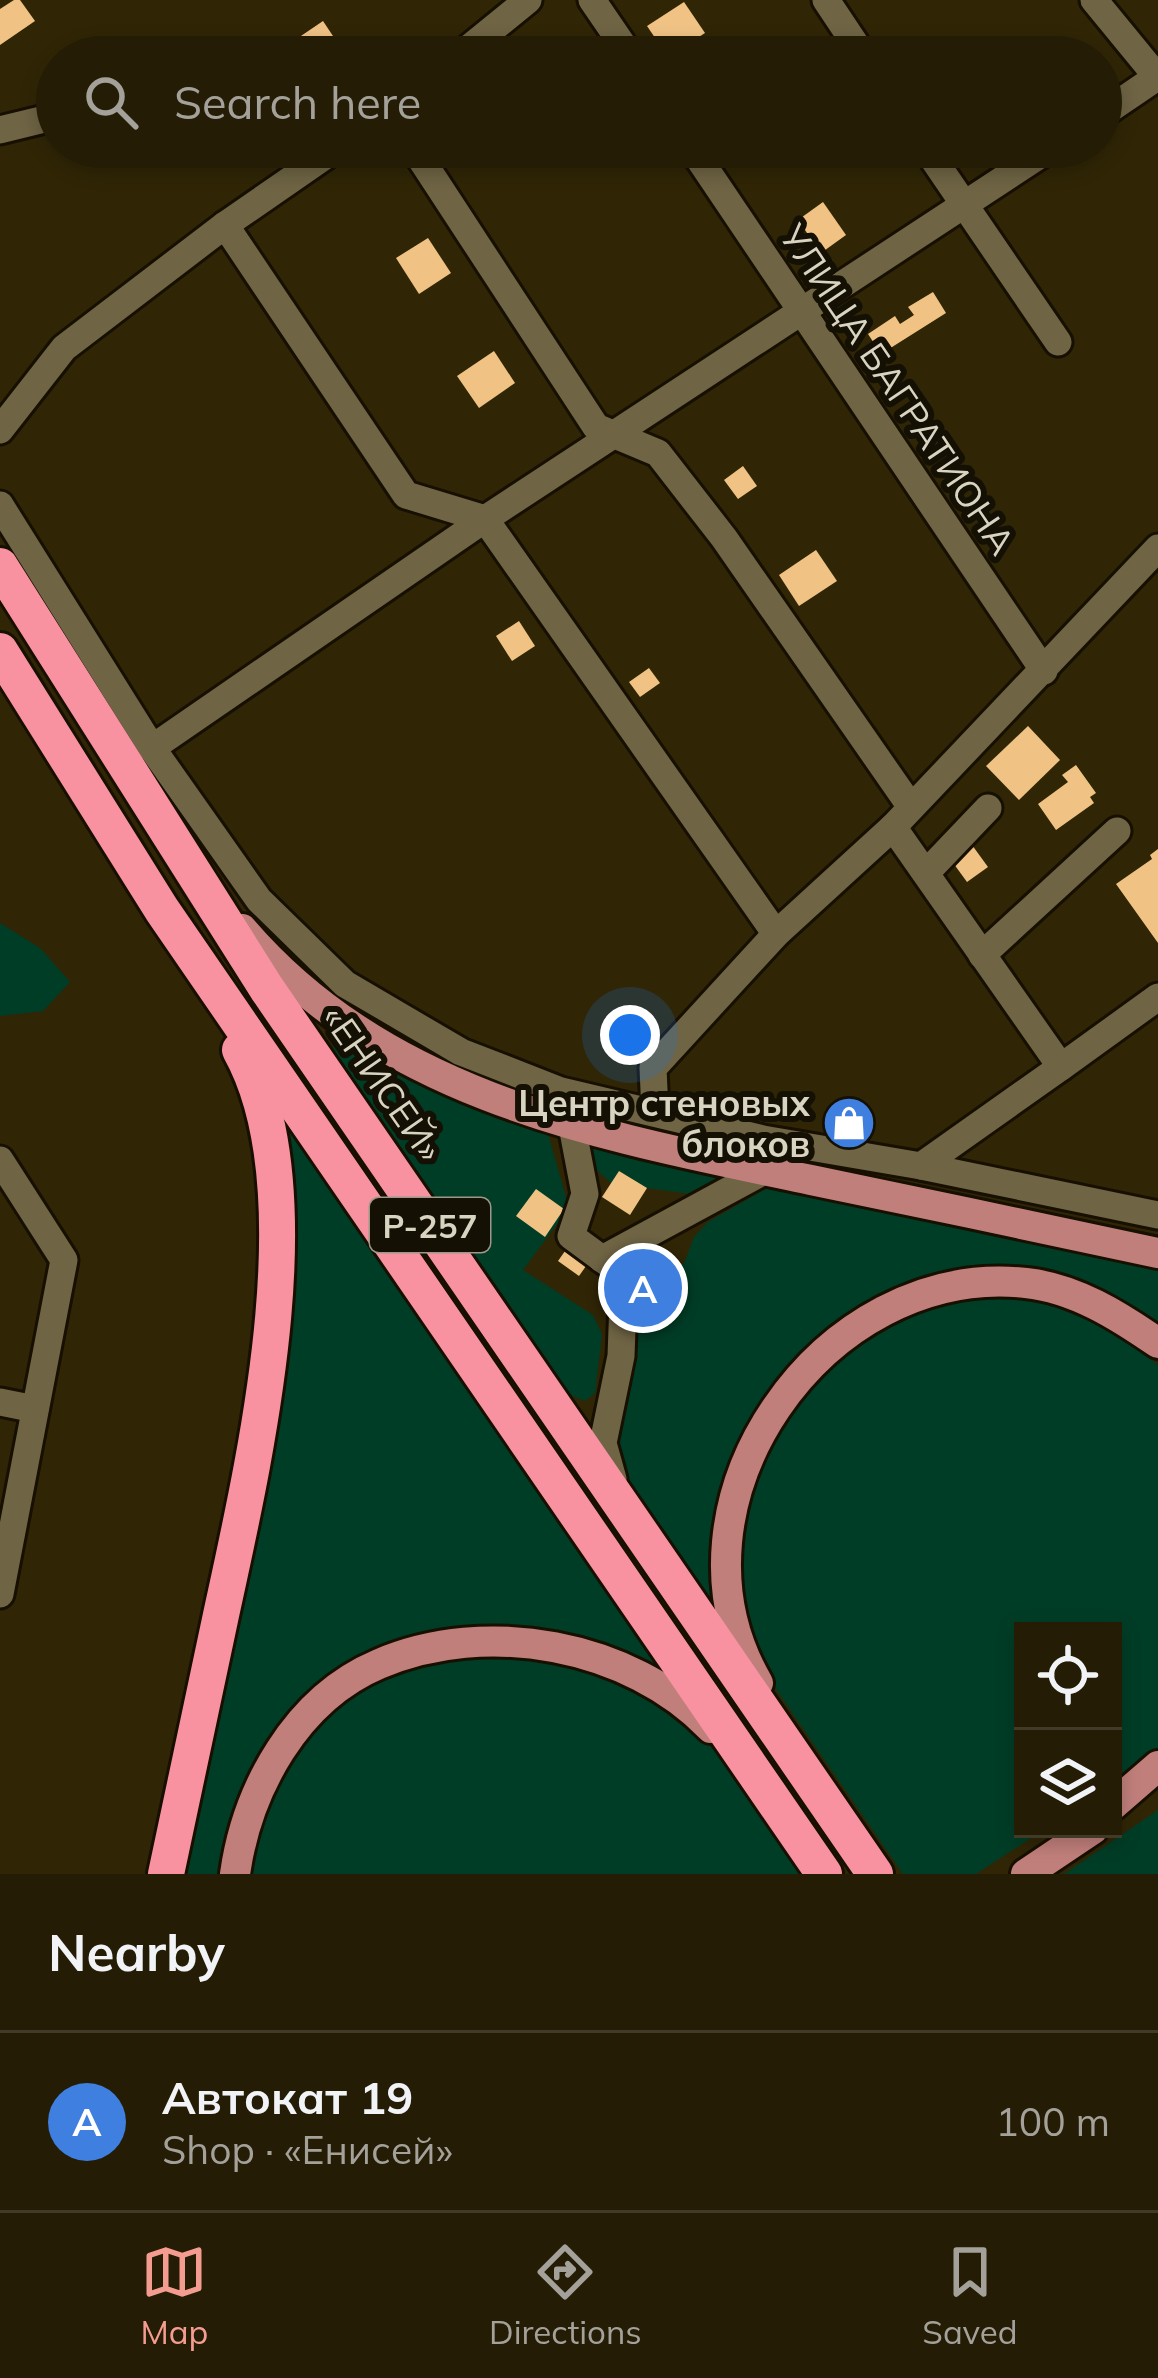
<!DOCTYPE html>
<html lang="en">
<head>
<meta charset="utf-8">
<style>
  body { margin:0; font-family:Mulish,sans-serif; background:#302913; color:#f1f3f6 }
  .controls { position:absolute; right:36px; bottom:36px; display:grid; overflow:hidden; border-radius:0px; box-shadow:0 6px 18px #0003 }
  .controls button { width:108px; height:108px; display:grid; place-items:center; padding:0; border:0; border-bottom:3px solid #413a26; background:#241c04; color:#f1f3f6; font:60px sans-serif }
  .you { position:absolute; left:630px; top:1035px; width:42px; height:42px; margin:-30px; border:9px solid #fff; border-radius:50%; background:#1a73e8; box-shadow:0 0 0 18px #1a73e833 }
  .badge { display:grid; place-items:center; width:78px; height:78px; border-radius:50%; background:#f59c91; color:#fff; font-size:39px; font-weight:700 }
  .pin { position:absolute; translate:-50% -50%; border:6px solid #fff; box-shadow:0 3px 12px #0006 }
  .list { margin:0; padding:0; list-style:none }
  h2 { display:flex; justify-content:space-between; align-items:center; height:156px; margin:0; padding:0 48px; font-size:51px }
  h2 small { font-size:39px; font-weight:400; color:#a3a19a }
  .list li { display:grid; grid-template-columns:78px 1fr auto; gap:36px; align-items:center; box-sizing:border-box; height:180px; padding:0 48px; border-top:3px solid #413a26 }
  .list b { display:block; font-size:45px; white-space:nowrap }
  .list p { margin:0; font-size:39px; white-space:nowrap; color:#a3a19a }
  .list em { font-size:39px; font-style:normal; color:#a3a19a }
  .icon { flex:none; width:66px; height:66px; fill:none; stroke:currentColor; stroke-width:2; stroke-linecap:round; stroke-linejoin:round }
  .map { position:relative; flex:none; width:1158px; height:1874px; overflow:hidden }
  .search { position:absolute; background:#241c04; box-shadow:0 6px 18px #0003; left:36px; right:36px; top:36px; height:132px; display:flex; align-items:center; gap:30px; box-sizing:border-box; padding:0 42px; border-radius:66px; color:#a3a19a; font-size:45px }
  .sheet { height:336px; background:#241c04 }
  nav { display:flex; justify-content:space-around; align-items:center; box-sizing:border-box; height:168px; border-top:3px solid #413a26; background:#241c04; font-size:33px; color:#a3a19a }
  nav a { display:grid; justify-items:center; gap:6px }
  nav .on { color:#f59c91 }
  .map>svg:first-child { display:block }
  .green { fill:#003d26 }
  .building { fill:#f0c385 }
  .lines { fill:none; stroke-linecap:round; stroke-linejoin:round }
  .minor-casing { stroke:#170f00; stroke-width:33 }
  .major-casing { stroke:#170f00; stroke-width:36 }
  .highway-casing { stroke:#170f00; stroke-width:42 }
  .minor { stroke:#6f6444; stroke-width:27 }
  .major { stroke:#c17f7b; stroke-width:30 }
  .highway { stroke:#f891a0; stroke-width:36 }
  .labels { text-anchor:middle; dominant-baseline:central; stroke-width:12; stroke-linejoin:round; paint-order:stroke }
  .shield { fill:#141004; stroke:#9e9889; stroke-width:3 }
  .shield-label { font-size:33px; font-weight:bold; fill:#d9d3c2 }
  .street-label { font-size:36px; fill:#d9d3c2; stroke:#141004 }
  .poi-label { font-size:36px; font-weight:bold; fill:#d9d3c2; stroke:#141004; text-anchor:end }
</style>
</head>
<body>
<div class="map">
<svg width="1158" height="1874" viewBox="0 0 1158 1874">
  <rect width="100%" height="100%" fill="#302606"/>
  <g class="green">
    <path d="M0 923 40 948 70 982 43 1011 0 1016Z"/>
    <path d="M347 1039 546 1127 569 1208 523 1270 593 1315 602 1334 595 1393 585 1401 568 1394 385 1147 330 1056 335 1042Z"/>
    <path d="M276 1089 684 1681 503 1630 320 1688 225 1874H173L257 1485Z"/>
    <path d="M587 1139 737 1170 698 1195 647 1188 619 1171 611 1183 592 1166Z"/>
    <path d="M790 1183 1158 1262V1336L1034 1275 828 1333 778 1376 743 1428 724 1483 716 1563 724 1624 617 1462V1435L635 1336 685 1261 694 1237 708 1222 769 1187Z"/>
    <path d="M978 1297C1062 1299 1094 1312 1158 1365V1756L1113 1785V1631H1023V1829H1045L976 1874H903L762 1669 744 1617 741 1573 743 1489 762 1433 841 1350 918 1314Z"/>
    <path d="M502 1652 572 1665 618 1679 682 1714 745 1786 803 1874H246L266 1794 332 1706 386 1673 440 1656Z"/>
    <path d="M1158 1810V1874H1064L1073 1868Z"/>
  </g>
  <g class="building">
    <path d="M14 0H20L35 21 0 45V9Z"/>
    <path d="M684 2 705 33 668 57 647 26Z"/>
    <path d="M323 21 339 45 320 57H306L295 40Z"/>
    <path d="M823 202 846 235 821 253 798 220Z"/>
    <path d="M428 238 451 273 419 294 396 258Z"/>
    <path d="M933 292 946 313 881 354 868 334 895 316 900 324 914 315 908 307Z"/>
    <path d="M494 351 515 383 479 408 457 376Z"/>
    <path d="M743 466 757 486 738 499 724 480Z"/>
    <path d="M816 550 837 581 799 606 779 575Z"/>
    <path d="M519 621 535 646 512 661 496 636Z"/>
    <path d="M649 668 660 683 640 697 629 682Z"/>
    <path d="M1028 726 1060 760 1019 800 986 766Z"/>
    <path d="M1076 765 1096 793 1090 797 1094 803 1056 830 1038 804 1068 782 1062 775Z"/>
    <path d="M972 845 988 867 967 882 951 860Z"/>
    <path d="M1158 849V943L1116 884 1152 859 1150 855Z"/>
    <path d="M619 1171 647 1188 630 1215 602 1197Z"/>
    <path d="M536 1189 564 1209 545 1237 516 1216Z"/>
    <path d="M582 1227 603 1242 579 1276 558 1261Z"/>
    <path d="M651 1275 660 1281 640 1312 631 1306Z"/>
  </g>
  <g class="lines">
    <g class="minor-casing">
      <g id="minor">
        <path d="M592 0 631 57"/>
        <path d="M826 0 864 57"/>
        <path d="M1094 0 1158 78"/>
        <path d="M458 57 528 0"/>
        <path d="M1101 115 1157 77"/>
        <path d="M0 130 57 116"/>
        <path d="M413 147 596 427 658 453 724 538 911 807"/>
        <path d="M691 147 1044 671"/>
        <path d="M925 147 1058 342"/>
        <path d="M225 225 406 495 485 519 776 934"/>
        <path d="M0 430 64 348 225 225 338 147"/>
        <path d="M0 505 152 748 259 900 345 984 461 1052 561 1091 763 1139 921 1166 1158 1215"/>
        <path d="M152 748 485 519 1052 147"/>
        <path d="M893 827 1061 1067 921 1166"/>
        <path d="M926 873 988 808"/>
        <path d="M982 955 1117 831"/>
        <path d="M1061 1067 1158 997"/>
        <path d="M655 1112 653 1068 776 934 893 827 1158 548"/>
        <path d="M572 1126 585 1194 571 1236 624 1275 621 1356 603 1443 613 1479"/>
        <path d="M0 1160 64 1260 0 1594"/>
        <path d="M602 1259 766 1170"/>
        <path d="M0 1402 35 1409"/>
      </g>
    </g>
    <g class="major-casing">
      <g id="major">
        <path d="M242 929C388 1099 603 1136 811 1180 927 1204 1042 1228 1158 1253"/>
        <path d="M758 1683C653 1504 823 1261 1026 1283 1075 1288 1119 1316 1158 1343"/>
        <path d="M1113 1805 1158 1766"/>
        <path d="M235 1874C247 1789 296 1699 379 1664 486 1618 630 1644 711 1728"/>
        <path d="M1026 1874 1093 1829"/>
      </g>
    </g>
    <g class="highway-casing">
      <g id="highway">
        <path d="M0 566 267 989 875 1874"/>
        <path d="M0 651 162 910 824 1874"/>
        <path d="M166 1874C184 1787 203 1701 221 1615 254 1463 318 1190 240 1050"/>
      </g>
    </g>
    <use href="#minor" class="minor"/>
    <use href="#major" class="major"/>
    <use href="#highway" class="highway"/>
  </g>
  <defs>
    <g id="shop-disc" transform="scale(2.7)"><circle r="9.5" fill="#3f7fe0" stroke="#141004"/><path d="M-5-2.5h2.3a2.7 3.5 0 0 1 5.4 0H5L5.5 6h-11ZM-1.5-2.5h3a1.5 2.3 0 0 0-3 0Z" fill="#fff"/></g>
  </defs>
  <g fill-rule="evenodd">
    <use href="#shop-disc" x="849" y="1123"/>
  </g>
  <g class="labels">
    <rect class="shield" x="370" y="1198" width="120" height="54" rx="9"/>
    <g class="shield-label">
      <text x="430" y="1225">Р-257</text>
    </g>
    <g class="street-label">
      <text transform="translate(898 389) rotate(56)">УЛИЦА БАГРАТИОНА</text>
      <text transform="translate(383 1083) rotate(55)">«ЕНИСЕЙ»</text>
    </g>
    <g class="poi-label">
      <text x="810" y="1102">Центр стеновых<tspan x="810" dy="41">блоков</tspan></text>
    </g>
  </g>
</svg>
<div class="controls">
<button><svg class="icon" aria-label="locate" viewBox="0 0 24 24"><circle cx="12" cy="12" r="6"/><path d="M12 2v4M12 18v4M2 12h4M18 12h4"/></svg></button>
<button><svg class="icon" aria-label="layers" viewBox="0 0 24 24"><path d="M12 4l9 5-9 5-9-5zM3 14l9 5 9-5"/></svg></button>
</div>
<div class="you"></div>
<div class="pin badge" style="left:643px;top:1288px;background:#3f7fe0">A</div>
<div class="search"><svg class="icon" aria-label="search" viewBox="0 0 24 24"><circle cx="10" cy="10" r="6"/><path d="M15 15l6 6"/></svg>Search here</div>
</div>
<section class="sheet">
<h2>Nearby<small></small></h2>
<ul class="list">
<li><span class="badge" style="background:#3f7fe0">A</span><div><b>Автокат 19</b><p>Shop · «Енисей»</p></div><em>100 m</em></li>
</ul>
</section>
<nav>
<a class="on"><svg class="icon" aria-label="map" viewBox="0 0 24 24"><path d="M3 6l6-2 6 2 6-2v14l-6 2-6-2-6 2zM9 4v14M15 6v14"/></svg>Map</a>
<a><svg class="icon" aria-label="directions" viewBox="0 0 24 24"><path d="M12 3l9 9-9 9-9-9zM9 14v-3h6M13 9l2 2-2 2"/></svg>Directions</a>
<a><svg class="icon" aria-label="saved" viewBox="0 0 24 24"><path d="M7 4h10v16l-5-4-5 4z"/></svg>Saved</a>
</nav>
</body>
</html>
